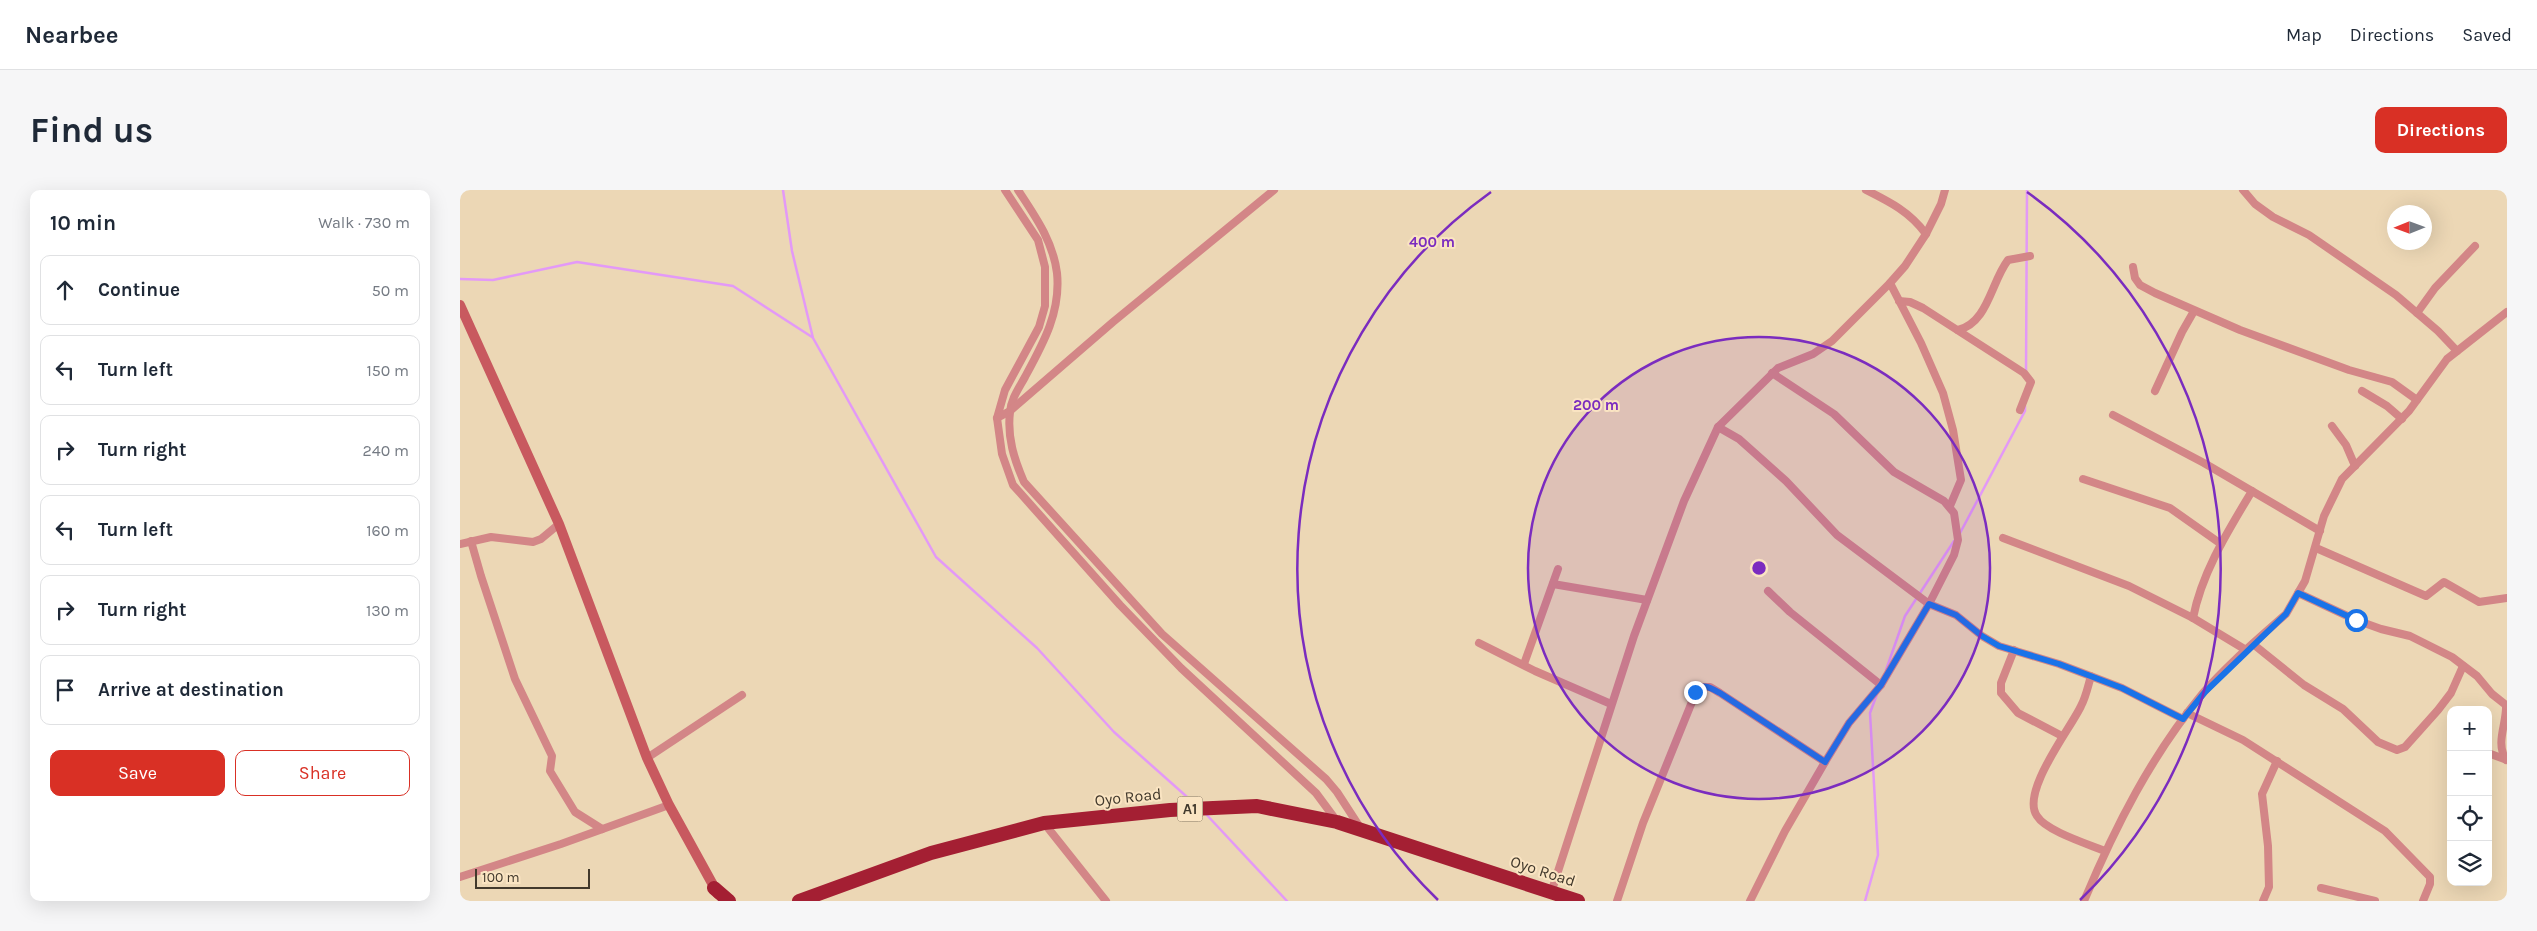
<!DOCTYPE html>
<html lang="en">
<head>
<meta charset="utf-8">
<style>
  body { margin:0; font-family:Karla,sans-serif; background:#f6f6f7; color:#1f2937 }
  .controls { position:absolute; right:15px; bottom:15px; display:grid; overflow:hidden; border-radius:10px; box-shadow:0 5px 20px #0002 }
  .controls button { width:45px; height:45px; display:grid; place-items:center; padding:0; border:0; border-bottom:1px solid #e0e1e3; background:#fff; color:#1f2937; font:25px sans-serif }
  .compass { position:absolute; left:1927px; top:15px; width:45px; height:45px; border-radius:50%; background:#fff; box-shadow:0 5px 20px #0002; rotate:269deg }
  .scale { position:absolute; left:15px; bottom:12px; width:115px; box-sizing:border-box; padding-left:5px; border:2px solid #42392c; border-top:0; font-size:14px; line-height:18px; white-space:nowrap; color:#42392c; -webkit-text-stroke:4px #fae4c2; paint-order:stroke }
  .stop { position:absolute; width:15px; height:15px; margin:-11px; border:4px solid #1a73e8; border-radius:50%; background:#fff }
  .stop.end { background:#1a73e8; border-color:#fff; box-shadow:0 1px 5px #0008 }
  .list { margin:0; padding:0; list-style:none }
  h2 { display:flex; justify-content:space-between; align-items:center; height:65px; margin:0; padding:0 20px; font-size:21px }
  h2 small { font-size:16px; font-weight:400; color:#747a83 }
  .list li { display:grid; grid-template-columns:32px 1fr auto; gap:15px; align-items:center; box-sizing:border-box; height:70px; margin:0 10px 10px; padding:0 10px; border:1px solid #e0e1e3; border-radius:10px }
  .list b { display:block; font-size:19px; white-space:nowrap }
  .list em { font-size:16px; font-style:normal; color:#747a83 }
  .actions { display:flex; gap:10px; padding:15px 20px }
  .actions a { flex:1; padding:11px 0; border:1px solid #d93025; border-radius:10px; text-align:center; font-size:18px; color:#d93025 }
  .actions .main { background:#d93025; color:#fff }
  .icon { flex:none; width:28px; height:28px; fill:none; stroke:currentColor; stroke-width:2; stroke-linecap:round; stroke-linejoin:round }
  .map { position:relative; flex:none; width:2047px; height:711px; overflow:hidden; border-radius:10px }
  header { display:flex; align-items:center; gap:30px; box-sizing:border-box; height:70px; padding:0 25px; background:#fff; border-bottom:1px solid #e0e1e3 }
  header strong { font-size:24px }
  nav { display:flex; gap:28px; margin-inline-start:auto; font-size:18px }
  .intro { display:flex; align-items:center; justify-content:space-between; box-sizing:border-box; height:120px; padding:0 30px }
  h1 { margin:0; font-size:35px }
  .button { padding:12px 22px; border-radius:10px; background:#d93025; color:#fff; font-size:18px; font-weight:700 }
  main { display:flex; gap:30px; padding:0 30px }
  aside { flex:1; background:#fff; border-radius:10px; box-shadow:0 5px 20px #0002 }
  .map>svg:first-child { display:block }
  .lines { fill:none; stroke-linecap:round; stroke-linejoin:round }
  .stream { stroke:#e399f7; stroke-width:2.5 }
  .street { stroke:#d38687; stroke-width:8 }
  .secondary { stroke:#c8595f; stroke-width:10 }
  .highway { stroke:#a41f33; stroke-width:14 }
  .route { stroke:#1a73e8; stroke-width:6 }
  .ring { fill:none; stroke:#7b2cbf; stroke-width:2.5 }
  .labels { text-anchor:middle; dominant-baseline:central; stroke-width:4; stroke-linejoin:round; paint-order:stroke }
  .shield { fill:#fae4c2; stroke:#796c59; stroke-width:1 }
  .shield-label { font-size:15px; font-weight:bold; fill:#42392c }
  .street-label { font-size:16px; fill:#42392c; stroke:#fae4c2 }
  .centre { fill:#7b2cbf; stroke:#fae4c2; stroke-width:2.5 }
  .ring-label { font-size:15px; text-anchor:middle; font-weight:bold; fill:#7b2cbf; stroke:#fae4c2; stroke-width:4; stroke-linejoin:round; paint-order:stroke }
</style>
</head>
<body>
<header>
<strong>Nearbee</strong>
<nav><a>Map</a><a>Directions</a><a>Saved</a></nav>
</header>
<div class="intro"><h1>Find us</h1><a class="button">Directions</a></div>
<main>
<aside>
<h2>10 min<small>Walk · 730 m</small></h2>
<ul class="list">
<li><svg class="icon" aria-label="ahead" viewBox="0 0 24 24"><path d="M12 20V5M6 11l6-6 6 6"/></svg><div><b>Continue</b></div><em>50 m</em></li>
<li><svg class="icon" aria-label="left" viewBox="0 0 24 24"><path d="M17 20v-9H6M10 6l-5 5 5 5"/></svg><div><b>Turn left</b></div><em>150 m</em></li>
<li><svg class="icon" aria-label="right" viewBox="0 0 24 24"><path d="M7 20v-9h11M14 6l5 5-5 5"/></svg><div><b>Turn right</b></div><em>240 m</em></li>
<li><svg class="icon" aria-label="left" viewBox="0 0 24 24"><path d="M17 20v-9H6M10 6l-5 5 5 5"/></svg><div><b>Turn left</b></div><em>160 m</em></li>
<li><svg class="icon" aria-label="right" viewBox="0 0 24 24"><path d="M7 20v-9h11M14 6l5 5-5 5"/></svg><div><b>Turn right</b></div><em>130 m</em></li>
<li><svg class="icon" aria-label="arrive" viewBox="0 0 24 24"><path d="M6 21V4h12l-3 4 3 4H6"/></svg><div><b>Arrive at destination</b></div></li>
</ul>
<div class="actions"><a class="main">Save</a><a>Share</a></div>
</aside>
<div class="map">
<svg width="2047" height="711" viewBox="0 0 2047 711">
  <rect width="100%" height="100%" fill="#ecd7b5"/>
  <g class="lines">
    <g class="stream">
      <path d="M323 0 332 61 353 148 476 367 577 458 654 542 735 614"/>
      <path d="M0 89 33 90 117 72 273 96 352 147"/>
      <path d="M1566 183 1567 0"/>
      <path d="M1499 345 1565 221V216"/>
      <path d="M1426 480 1445 426 1494 351"/>
      <path d="M745 623 827 711"/>
      <path d="M1405 711 1418 665 1410 523 1417 504"/>
    </g>
    <g class="street">
      <path d="M545 0 578 50 585 77V116L579 137 545 200 537 228 542 264 553 295 660 415 721 478 856 603 876 630"/>
      <path d="M558 0C575 26 593 51 597 83 601 122 583 154 565 187 559 198 551 209 550 222 547 247 554 269 564 292L702 444 866 589 877 602 901 639"/>
      <path d="M1406 0C1430 12 1450 22 1466 44"/>
      <path d="M1783 0 1795 14 1813 27 1849 45 1936 105 1978 141 1997 161"/>
      <path d="M1673 77 1675 88 1680 95 1695 103 1780 140 1889 180 1932 192 1957 210"/>
      <path d="M1430 93 1461 153 1483 203 1493 240 1501 290 1490 316"/>
      <path d="M1439 111 1450 112 1463 118 1564 183 1571 192 1560 220"/>
      <path d="M1957 123 1975 98 2015 56"/>
      <path d="M1498 140C1528 133 1531 92 1548 70L1570 66"/>
      <path d="M1695 201 1722 142 1734 121"/>
      <path d="M1902 201 1927 216 1942 229"/>
      <path d="M1653 225 1744 273 1860 341"/>
      <path d="M537 228 550 221 653 132 814 0"/>
      <path d="M1872 236 1886 255 1895 276"/>
      <path d="M1258 237 1279 249 1326 291 1377 345 1469 414 1496 425 1522 446 1539 456 1599 474 1662 498 1723 529"/>
      <path d="M1623 289 1710 318 1761 354"/>
      <path d="M1543 348 1669 396 1733 428 1786 460"/>
      <path d="M11 351 21 386 55 489 92 566 90 581 115 622 142 639"/>
      <path d="M0 354 31 347 73 352 81 349 99 334"/>
      <path d="M1856 358 1966 406 1984 392 2019 412 2047 408"/>
      <path d="M1093 394 1187 410"/>
      <path d="M1308 401 1330 422 1421 495"/>
      <path d="M1838 403 1896 430 1921 439 1950 446 1992 467 2017 486 2032 504 2046 515C2047 534 2035 552 2046 570"/>
      <path d="M1733 428C1742 382 1768 341 1792 301"/>
      <path d="M1019 453 1075 481 1151 514"/>
      <path d="M1793 454 1844 495 1883 519 1918 552 1937 560 1945 557 1978 520 1991 503 2003 476"/>
      <path d="M1554 460 1541 493V503L1558 523 1602 546"/>
      <path d="M1064 474 1098 379"/>
      <path d="M1631 486C1628 496 1626 507 1621 516 1611 538 1560 602 1577 626 1586 641 1628 654 1645 661"/>
      <path d="M1727 523 1783 550 1925 641 1970 687V694L1963 711"/>
      <path d="M2028 563 2047 570"/>
      <path d="M187 568 282 505"/>
      <path d="M584 633 646 711"/>
      <path d="M0 687 101 654 209 615"/>
      <path d="M1861 698 1915 711"/>
      <path d="M1091 703 1174 446 1224 311 1258 237 1318 178 1353 164 1372 151 1430 93 1445 76 1466 44 1481 14 1485 0"/>
      <path d="M1157 711 1183 633 1238 497H1250L1260 503 1365 572"/>
      <path d="M1290 711 1325 641 1365 572 1389 533 1421 495 1469 414 1494 365 1498 350 1494 323 1484 311 1434 282 1374 224 1312 183"/>
      <path d="M1624 711C1655 637 1691 566 1743 503 1768 474 1798 449 1826 424L1845 391 1864 326 1882 289 1949 221 1987 169 2047 122"/>
      <path d="M1803 711 1809 697 1808 656 1802 604 1817 571"/>
    </g>
    <path class="secondary" d="M0 115 99 334 187 568 209 615 258 704"/>
    <g class="highway">
      <path d="M254 698 269 711"/>
      <path d="M339 711 471 663 584 633 710 620 797 616 877 632 1118 711"/>
    </g>
  </g>
  <g class="lines">
    <path class="route" d="M1235 502C1242 492 1251 498 1260 503L1365 572 1389 533 1421 495 1469 414 1496 425 1522 446 1539 456 1599 474 1662 498 1723 529 1745 502 1826 424 1838 403 1896 430"/>
  </g>
  <circle cx="1299" cy="378" r="231" fill="#7b2cbf" fill-opacity=".12"/>
  <g class="ring">
    <circle cx="1299" cy="378" r="231"/>
    <path d="M978 710A462 462 0 0 1 1031 2M1567 2A462 462 0 0 1 1620 710"/>
  </g>
  <g class="labels">
    <rect class="shield" x="717.5" y="606.5" width="25" height="25" rx="4"/>
    <g class="shield-label">
      <text x="730" y="619">A1</text>
    </g>
    <g class="street-label">
      <text transform="translate(668 607) rotate(-6)">Oyo Road</text>
      <text transform="translate(1083 681) rotate(18)">Oyo Road</text>
    </g>
  </g>
  <circle cx="1299" cy="378" r="8" class="centre"/>
  <g class="ring-label">
    <text x="972" y="57">400 m</text>
    <text x="1136" y="220">200 m</text>
  </g>
</svg>
<div class="controls">
<button>+</button>
<button>−</button>
<button><svg class="icon" aria-label="locate" viewBox="0 0 24 24"><circle cx="12" cy="12" r="6"/><path d="M12 2v4M12 18v4M2 12h4M18 12h4"/></svg></button>
<button><svg class="icon" aria-label="layers" viewBox="0 0 24 24"><path d="M12 4l9 5-9 5-9-5zM3 14l9 5 9-5"/></svg></button>
</div>
<svg class="compass" viewBox="-18 -18 36 36"><path d="M0-13l5 13h-10z" fill="#e53935"/><path d="M0 13l5-13h-10z" fill="#747a83"/></svg>
<div class="scale">100 m</div>
<div class="stop" style="left:1896px;top:430px"></div>
<div class="stop end" style="left:1235px;top:502px"></div>
</div>
</main>
</body>
</html>
